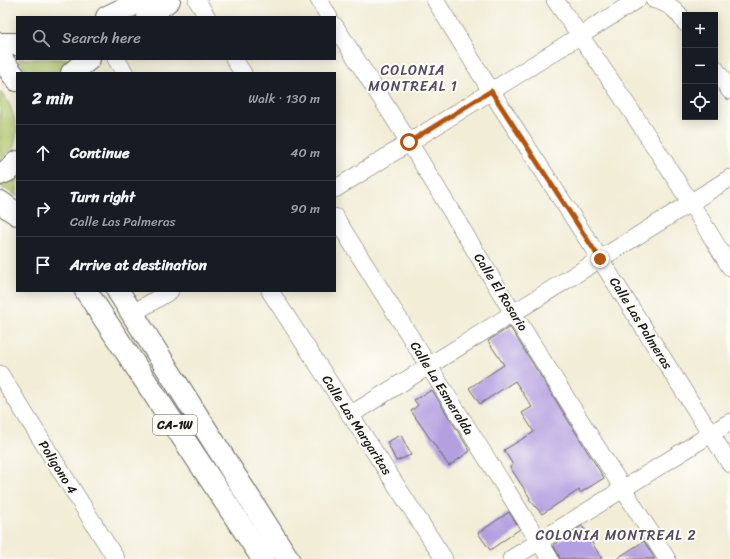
<!DOCTYPE html>
<html lang="en">
<head>
<meta charset="utf-8">
<style>
  body { margin:0; font-family:Sriracha,sans-serif; background:#242831; color:#f1f3f6 }
  .controls { position:absolute; right:12px; top:12px; display:grid; overflow:hidden; border-radius:0px; box-shadow:0 2px 10px #0003 }
  .controls button { width:36px; height:36px; display:grid; place-items:center; padding:0; border:0; border-bottom:1px solid #363941; background:#171b24; color:#f1f3f6; font:20px sans-serif }
  .stop { position:absolute; width:12px; height:12px; margin:-9px; border:3px solid #b45309; border-radius:50%; background:#fff }
  .stop.end { background:#b45309; border-color:#fff; box-shadow:0 1px 4px #0008 }
  .list { margin:0; padding:0; list-style:none }
  h2 { display:flex; justify-content:space-between; align-items:center; height:52px; margin:0; padding:0 16px; font-size:17px }
  h2 small { font-size:13px; font-weight:400; color:#9ea1a6 }
  .list li { display:grid; grid-template-columns:26px 1fr auto; gap:12px; align-items:center; box-sizing:border-box; height:56px; padding:0 16px; border-top:1px solid #363941 }
  .list b { display:block; font-size:15px; white-space:nowrap }
  .list p { margin:0; font-size:13px; white-space:nowrap; color:#9ea1a6 }
  .list em { font-size:13px; font-style:normal; color:#9ea1a6 }
  .icon { flex:none; width:22px; height:22px; fill:none; stroke:currentColor; stroke-width:2; stroke-linecap:round; stroke-linejoin:round }
  .map { position:relative; flex:none; width:730px; height:559px; overflow:hidden }
  .search { position:absolute; background:#171b24; box-shadow:0 2px 10px #0003; left:16px; top:16px; width:320px; height:44px; display:flex; align-items:center; gap:10px; box-sizing:border-box; padding:0 14px; border-radius:0px; color:#9ea1a6; font-size:15px }
  .panel { position:absolute; background:#171b24; box-shadow:0 2px 10px #0003; left:16px; top:72px; width:320px; height:220px; border-radius:0px }
  .map>svg:first-child { display:block }
  .green { fill:#b1c76b; stroke:#667244 }
  .building { fill:#b49fe0 }
  .lines { fill:none; stroke-linecap:round; stroke-linejoin:round }
  .minor-casing { stroke:#67655d; stroke-width:18 }
  .major-casing { stroke:#67655d; stroke-width:24 }
  .highway-casing { stroke:#67655d; stroke-width:24 }
  .minor { stroke:#fff; stroke-width:17 }
  .major { stroke:#fff; stroke-width:22 }
  .highway { stroke:#fff; stroke-width:22 }
  .route { stroke:#b45309; stroke-width:5 }
  .labels { text-anchor:middle; dominant-baseline:central; stroke-width:4; stroke-linejoin:round; paint-order:stroke }
  .shield { fill:#fdfcf7; stroke:#605f5e; stroke-width:1 }
  .shield-label { font-size:12px; font-weight:bold; fill:#1c1c1c }
  .street-label { font-size:13px; fill:#1c1c1c; stroke:#fdfcf7 }
  .neighbourhood-label { font-size:14px; letter-spacing:1px; fill:#514a61; stroke:#fdfcf7 }
</style>
</head>
<body>
<div class="map">
<svg width="730" height="559" viewBox="0 0 730 559">
  <rect width="100%" height="100%" fill="#fdfcf7"/>
  <filter id="ink" filterUnits="userSpaceOnUse"><feTurbulence type="fractalNoise" baseFrequency=".025" numOctaves="2"/><feDisplacementMap in="SourceGraphic" scale="8" xChannelSelector="R" yChannelSelector="G"/><feConvolveMatrix kernelMatrix="1 2 1 2 8 2 1 2 1" color-interpolation-filters="sRGB"/></filter>
  <filter id="wash" filterUnits="userSpaceOnUse"><feTurbulence type="fractalNoise" baseFrequency=".012" numOctaves="4" result="noise"/><feDisplacementMap in="SourceGraphic" scale="16" xChannelSelector="R" yChannelSelector="G"/><feGaussianBlur stdDeviation="0.9" result="paint"/><feColorMatrix in="noise" values="0 0 0 0 0 0 0 0 0 0 0 0 0 0 0 0 0 1.4 0 .05"/><feComposite in="paint" operator="in"/></filter>
  <g filter="url(#wash)">
    <rect width="100%" height="100%" fill="#f2edd7"/>
    <g class="green">
      <path d="M18 59H73L64 66 58 73H29Z"/>
      <path d="M0 91 9 103 14 117 17 131 14 147 0 160Z"/>
      <path d="M17 177V196L0 186V184Z"/>
    </g>
    <g id="blocks">
      <g class="building">
        <path d="M510 327 604 478 580 493 579 490 542 514 529 499 530 498 510 467 513 465 504 450 534 432 522 413 532 407 515 381 480 404 469 388 504 365 488 341Z"/>
        <path d="M432 390 470 451 449 466 411 411 418 405 414 400Z"/>
        <path d="M401 435 411 455 396 461 387 442Z"/>
        <path d="M509 512 520 529 490 550 478 533Z"/>
        <path d="M582 526 602 559H560L558 554 553 545Z"/>
        <path d="M644 541 655 559H616Z"/>
      </g>
    </g>
  </g>
  <g filter="url(#ink)">
    <use href="#blocks" fill-opacity="0" stroke="#67655d" stroke-width="1"/>
    <g class="lines">
      <g class="minor-casing">
        <g id="minor">
          <path d="M197 0 207 17"/>
          <path d="M319 0 329 17"/>
          <path d="M435 0 491 91 600 259 730 464"/>
          <path d="M555 0C617 87 675 176 730 267"/>
          <path d="M654 0C669 3 677 10 685 23"/>
          <path d="M335 26 409 142 513 313 667 559"/>
          <path d="M116 59 125 73"/>
          <path d="M234 59 243 73"/>
          <path d="M715 68 730 91"/>
          <path d="M335 189 637 0"/>
          <path d="M335 217 550 559"/>
          <path d="M270 291 444 559"/>
          <path d="M132 314 170 291"/>
          <path d="M0 374 116 559"/>
          <path d="M350 415 730 178"/>
          <path d="M511 559 730 422"/>
        </g>
      </g>
      <g class="major-casing">
        <g id="major">
          <path d="M107 17 143 0"/>
          <path d="M148 17 169 0"/>
          <path d="M0 44H17"/>
          <path d="M72 73 89 59"/>
        </g>
      </g>
      <g class="highway-casing">
        <g id="highway">
          <path d="M0 57 17 80"/>
          <path d="M0 174 7 171 17 162"/>
          <path d="M0 202 17 214"/>
          <path d="M86 291 263 559"/>
          <path d="M118 291 288 559"/>
        </g>
      </g>
      <use href="#minor" class="minor"/>
      <use href="#major" class="major"/>
      <use href="#highway" class="highway"/>
    </g>
  </g>
  <g class="lines" filter="url(#ink)">
    <path class="route" d="M409 142 491 91 600 259"/>
  </g>
  <g class="labels">
    <rect class="shield" x="153" y="415" width="44" height="20" rx="3"/>
    <g class="shield-label">
      <text x="175" y="425">CA-1W</text>
    </g>
    <g class="street-label">
      <text transform="translate(501 292) rotate(58)">Calle El Rosario</text>
      <text transform="translate(641 323) rotate(58)">Calle Las Palmeras</text>
      <text transform="translate(442 388) rotate(58)">Calle La Esmeralda</text>
      <text transform="translate(357 425) rotate(57)">Calle Las Margaritas</text>
      <text transform="translate(58 467) rotate(58)">Poligono 4</text>
    </g>
    <g class="neighbourhood-label">
      <text x="413" y="70">COLONIA<tspan x="413" dy="16">MONTREAL 1</tspan></text>
      <text x="616" y="535">COLONIA MONTREAL 2</text>
    </g>
  </g>
</svg>
<div class="controls">
<button>+</button>
<button>−</button>
<button><svg class="icon" aria-label="locate" viewBox="0 0 24 24"><circle cx="12" cy="12" r="6"/><path d="M12 2v4M12 18v4M2 12h4M18 12h4"/></svg></button>
</div>
<div class="stop" style="left:409px;top:142px"></div>
<div class="stop end" style="left:600px;top:259px"></div>
<div class="search"><svg class="icon" aria-label="search" viewBox="0 0 24 24"><circle cx="10" cy="10" r="6"/><path d="M15 15l6 6"/></svg>Search here</div>
<section class="panel">
<h2>2 min<small>Walk · 130 m</small></h2>
<ul class="list">
<li><svg class="icon" aria-label="ahead" viewBox="0 0 24 24"><path d="M12 20V5M6 11l6-6 6 6"/></svg><div><b>Continue</b></div><em>40 m</em></li>
<li><svg class="icon" aria-label="right" viewBox="0 0 24 24"><path d="M7 20v-9h11M14 6l5 5-5 5"/></svg><div><b>Turn right</b><p>Calle Las Palmeras</p></div><em>90 m</em></li>
<li><svg class="icon" aria-label="arrive" viewBox="0 0 24 24"><path d="M6 21V4h12l-3 4 3 4H6"/></svg><div><b>Arrive at destination</b></div></li>
</ul>
</section>
</div>
</body>
</html>
